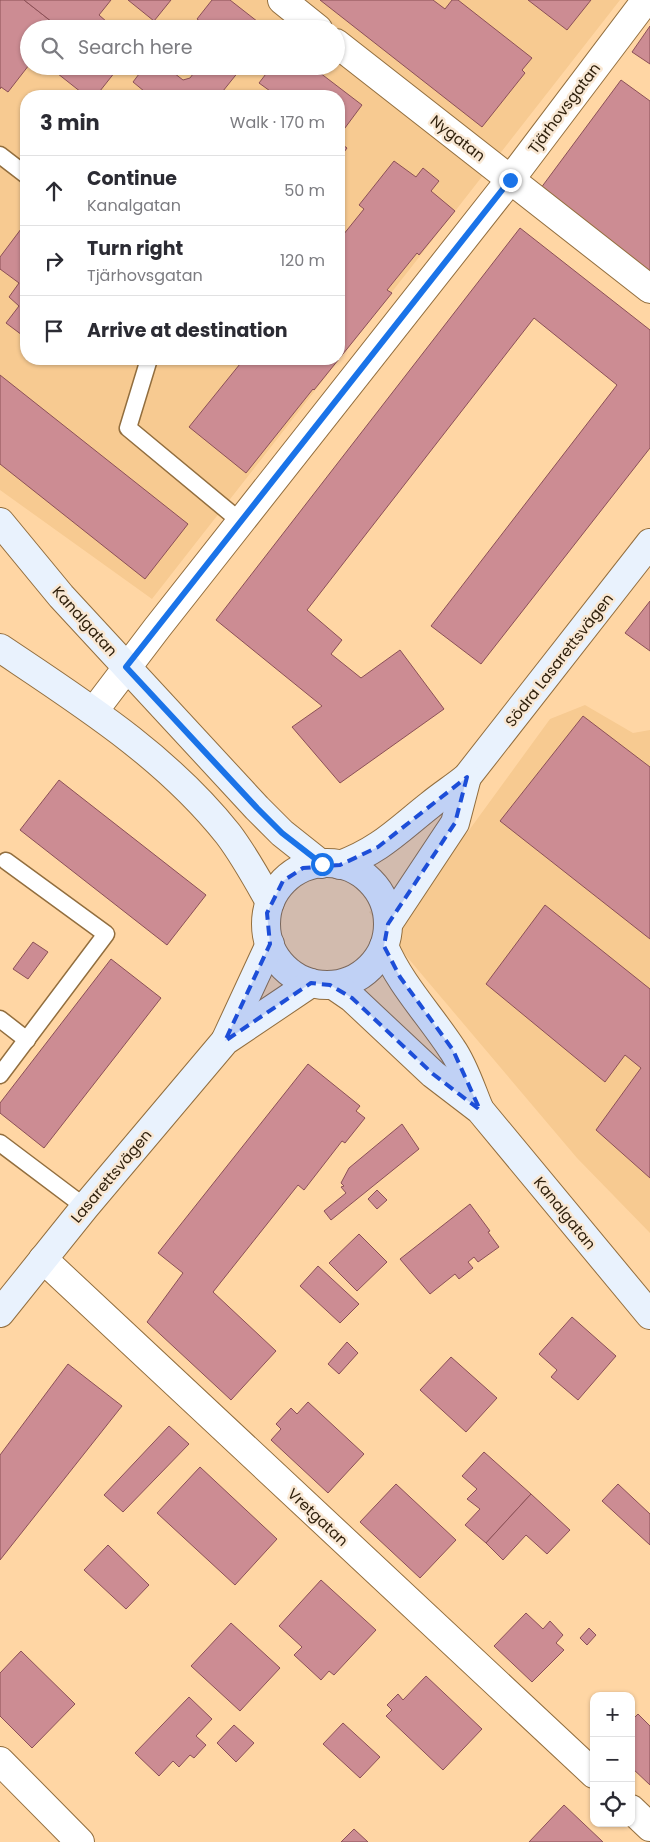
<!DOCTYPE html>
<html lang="en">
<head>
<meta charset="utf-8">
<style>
  body { margin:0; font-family:Poppins,sans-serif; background:#f7f7f7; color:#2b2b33 }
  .controls { position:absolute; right:15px; bottom:15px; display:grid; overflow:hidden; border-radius:10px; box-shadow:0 1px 4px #0004 }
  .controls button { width:45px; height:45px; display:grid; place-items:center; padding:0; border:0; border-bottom:1px solid #e1e1e2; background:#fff; color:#2b2b33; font:25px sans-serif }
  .stop { position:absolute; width:15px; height:15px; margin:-11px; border:4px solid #1a73e8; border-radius:50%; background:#fff }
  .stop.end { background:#1a73e8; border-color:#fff; box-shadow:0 1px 5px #0008 }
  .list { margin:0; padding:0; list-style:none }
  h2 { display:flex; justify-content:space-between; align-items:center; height:65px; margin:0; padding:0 20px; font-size:21px }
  h2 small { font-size:16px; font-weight:400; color:#7c7c81 }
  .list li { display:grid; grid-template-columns:32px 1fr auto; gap:15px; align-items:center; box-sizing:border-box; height:70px; padding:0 20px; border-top:1px solid #e1e1e2 }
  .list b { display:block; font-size:19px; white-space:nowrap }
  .list p { margin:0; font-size:16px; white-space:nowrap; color:#7c7c81 }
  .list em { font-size:16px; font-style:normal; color:#7c7c81 }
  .icon { flex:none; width:28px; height:28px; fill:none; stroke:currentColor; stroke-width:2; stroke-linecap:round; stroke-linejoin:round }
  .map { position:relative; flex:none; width:650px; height:1842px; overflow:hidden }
  .search { position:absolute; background:#fff; box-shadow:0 1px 4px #0004; left:20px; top:20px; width:325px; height:55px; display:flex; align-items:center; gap:12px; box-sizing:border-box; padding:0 18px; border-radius:28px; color:#7c7c81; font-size:19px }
  .panel { position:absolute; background:#fff; box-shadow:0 1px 4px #0004; left:20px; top:90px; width:325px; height:275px; border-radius:20px }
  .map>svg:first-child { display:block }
  .built { fill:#f7ca91; fill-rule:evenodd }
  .building { fill:#cc8c93; stroke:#8b5057 }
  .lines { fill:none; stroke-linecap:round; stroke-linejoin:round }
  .lane-casing { stroke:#926e3e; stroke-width:19 }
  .street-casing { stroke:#926e3e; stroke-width:30 }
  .secondary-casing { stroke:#926e3e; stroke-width:30 }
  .lane { stroke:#fff; stroke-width:16 }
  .street { stroke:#fff; stroke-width:28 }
  .secondary { stroke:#e9f2fd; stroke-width:28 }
  .route { stroke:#1a73e8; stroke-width:6 }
  .marked { fill:#1d4ed8; fill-opacity:0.2; stroke:#1d4ed8; stroke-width:4; stroke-dasharray:10 6; stroke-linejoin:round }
  .labels { text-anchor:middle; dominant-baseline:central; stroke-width:5; stroke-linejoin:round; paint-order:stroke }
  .street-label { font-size:15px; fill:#30210d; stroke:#f9e8d4 }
</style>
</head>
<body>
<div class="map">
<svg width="650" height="1842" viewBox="0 0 650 1842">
  <rect width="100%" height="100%" fill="#ffd6a4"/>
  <g class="built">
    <path d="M0 0H620L152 599 0 490ZM29 29H336V66H29ZM26 96H339V359H26Z"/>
    <path d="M585 705 633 733 650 730V1233L577 1158 369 912 467 833 550 719Z"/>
  </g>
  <g class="building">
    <path d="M0 0H24L61 29H29V58L25 62 29 65 8 92 1 87 0 89Z"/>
    <path d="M24 0H111L99 15 115 29H61Z"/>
    <path d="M128 0H171L154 21Z"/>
    <path d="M212 0H230L267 29H210L197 19Z"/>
    <path d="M320 0H433L445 9 452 0H458L532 58 522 70 525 73 482 127Z"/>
    <path d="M528 0H591L567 30Z"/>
    <path d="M650 26V64L632 52Z"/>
    <path d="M48 66H108L115 72 96 96H86Z"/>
    <path d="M145 66H172L177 70 174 73 183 80 190 78 199 66H243L219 96H150L133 82Z"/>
    <path d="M272 66H311L362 105 339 136V96H277L259 83Z"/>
    <path d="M621 80 650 101V282L535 196Z"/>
    <path d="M339 142 347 148 339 159Z"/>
    <path d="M394 161 416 177 423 168 439 181 431 191 455 211 419 255 417 253 387 290 392 293 314 390 313 389 246 473 189 427 244 359H339V240L364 209 359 205Z"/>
    <path d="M520 228 650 330V448L481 664 431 626 617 385 534 318 307 610 342 640 331 654 361 678 400 650 444 709 340 783 292 727 322 706 216 620Z"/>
    <path d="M21 229 26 232V338L6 323 19 306 9 297 19 283 0 269V257Z"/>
    <path d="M0 375 188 524 145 579 0 464Z"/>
    <path d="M650 601V651L625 633Z"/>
    <path d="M583 716 650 767V939L500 821Z"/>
    <path d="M59 780 206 895 167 945 20 830Z"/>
    <path d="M545 905 650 989V1178L596 1130 641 1068 625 1055 605 1082 486 984Z"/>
    <path d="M33 942 48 952 28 979 13 969Z"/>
    <path d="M111 959 161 998 44 1148 0 1113V1103Z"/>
    <path d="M308 1064 360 1106 356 1111 365 1118 345 1143 342 1141 304 1190 298 1185 213 1292 276 1351 231 1400 147 1322 183 1273 158 1253Z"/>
    <path d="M402 1124 419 1149 331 1220 324 1211 346 1193 341 1187 344 1186 341 1183 349 1168Z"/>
    <path d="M377 1190 387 1200 377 1209 368 1199Z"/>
    <path d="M470 1204 490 1231 488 1232 499 1247 478 1262 474 1257 468 1262 473 1268 459 1279 455 1274 430 1294 400 1259Z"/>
    <path d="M359 1234 387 1262 357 1291 329 1263Z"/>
    <path d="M318 1266 359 1304 340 1323 300 1286Z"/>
    <path d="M572 1317 616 1356 578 1400 551 1377 557 1370 539 1354Z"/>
    <path d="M347 1342 358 1353 339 1374 328 1364Z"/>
    <path d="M451 1357 497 1398 466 1432 420 1390Z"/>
    <path d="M68 1364 122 1406 0 1560V1455Z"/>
    <path d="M308 1402 364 1454 328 1493 271 1440 281 1429 276 1424 291 1408 297 1414Z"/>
    <path d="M169 1426 189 1444 123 1512 104 1495Z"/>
    <path d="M484 1452 531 1494 486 1543 465 1525 480 1509 467 1499 477 1489 462 1476Z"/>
    <path d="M200 1467 277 1539 235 1585 157 1513Z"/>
    <path d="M396 1484 456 1540 420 1578 360 1522Z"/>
    <path d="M618 1484 650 1514V1545L602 1501Z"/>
    <path d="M531 1494 570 1530 547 1554 526 1535 503 1560 486 1543Z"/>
    <path d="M108 1545 149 1585 126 1609 84 1570Z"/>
    <path d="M321 1580 376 1630 334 1675 329 1671 321 1680 294 1655 302 1647 279 1626Z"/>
    <path d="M526 1613 543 1629 550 1621 563 1635 556 1643 564 1650 532 1682 494 1646Z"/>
    <path d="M231 1623 280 1668 240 1711 191 1666Z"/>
    <path d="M589 1628 596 1635 587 1645 580 1638Z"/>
    <path d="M21 1651 75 1704 32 1748 0 1716V1673Z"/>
    <path d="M426 1676 482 1729 443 1770 386 1716 392 1710 387 1705 398 1694 403 1700Z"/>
    <path d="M189 1697 212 1719 196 1736 206 1745 194 1758 190 1755 179 1767 173 1761 159 1776 135 1753Z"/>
    <path d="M638 1714 650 1726V1785L631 1767V1721Z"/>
    <path d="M343 1723 380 1757 360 1778 323 1744Z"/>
    <path d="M234 1725 254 1743 236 1762 217 1743Z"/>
    <path d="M564 1805 603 1842H529Z"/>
    <path d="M354 1829 368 1842H341Z"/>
  </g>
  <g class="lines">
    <g class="lane-casing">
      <g id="lane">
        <path d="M0 155 26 175"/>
        <path d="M149 359 128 428 240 521"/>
        <path d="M0 1019 27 1040"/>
        <path d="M0 1075 106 934 6 861"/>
        <path d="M0 1143 85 1207"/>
      </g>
    </g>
    <g class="street-casing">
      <g id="street">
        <path d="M282 0 318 29"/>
        <path d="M336 43 650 289"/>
        <path d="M94 711 157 628 510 180 646 0"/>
        <path d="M43 1259 594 1774"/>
        <path d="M0 1761 80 1842"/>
        <path d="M631 1809 650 1827"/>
      </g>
    </g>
    <g class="secondary-casing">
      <g id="secondary">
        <path d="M0 522 61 596 257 808 282 833 321 864"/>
        <path d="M0 648C82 703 166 756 228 834 244 855 257 879 270 902"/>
        <circle cx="327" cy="924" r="61"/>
        <path d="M340 865C380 850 397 831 430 805 442 795 455 787 467 777L650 543"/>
        <path d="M388 924 455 823 467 777"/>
        <path d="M384 946C400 984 429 1014 452 1049 464 1066 471 1089 479 1108"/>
        <path d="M333 985 352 998 433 1074 480 1110 650 1315"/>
        <path d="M226 1039 270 944"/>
        <path d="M0 1313 85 1207 225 1041 311 983"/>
      </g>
    </g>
    <use href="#lane" class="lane"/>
    <use href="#street" class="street"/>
    <use href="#secondary" class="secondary"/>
  </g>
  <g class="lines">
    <path class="route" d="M322 864 282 833 257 808 126 667 510 180"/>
  </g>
  <path class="marked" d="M467 777 455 823 388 924 384 946 400 977 453 1050 480 1110 433 1074 352 998 330 985 311 983 225 1041 270 944 267 913 283 881 303 868 340 865 378 847Z"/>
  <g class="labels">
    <g class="street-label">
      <text transform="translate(564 108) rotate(-53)">Tjärhovsgatan</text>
      <text transform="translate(458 138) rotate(38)">Nygatan</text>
      <text transform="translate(85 621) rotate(48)">Kanalgatan</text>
      <text transform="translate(559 660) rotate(-52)">Södra Lasarettsvägen</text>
      <text transform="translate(111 1176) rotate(-50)">Lasarettsvägen</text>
      <text transform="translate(565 1213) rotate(51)">Kanalgatan</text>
      <text transform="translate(318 1517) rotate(43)">Vretgatan</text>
    </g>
  </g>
</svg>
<div class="controls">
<button>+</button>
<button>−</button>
<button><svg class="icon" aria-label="locate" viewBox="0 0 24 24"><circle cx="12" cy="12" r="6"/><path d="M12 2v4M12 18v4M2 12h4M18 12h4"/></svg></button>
</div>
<div class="stop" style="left:322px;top:864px"></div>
<div class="stop end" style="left:510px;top:180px"></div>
<div class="search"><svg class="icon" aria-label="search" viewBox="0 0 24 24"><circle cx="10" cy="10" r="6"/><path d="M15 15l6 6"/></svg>Search here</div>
<section class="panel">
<h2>3 min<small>Walk · 170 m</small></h2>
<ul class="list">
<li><svg class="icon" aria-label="ahead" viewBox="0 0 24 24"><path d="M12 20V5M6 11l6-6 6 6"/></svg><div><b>Continue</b><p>Kanalgatan</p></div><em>50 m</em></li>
<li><svg class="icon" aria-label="right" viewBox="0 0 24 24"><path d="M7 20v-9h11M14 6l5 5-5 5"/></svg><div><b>Turn right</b><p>Tjärhovsgatan</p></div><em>120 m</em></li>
<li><svg class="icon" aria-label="arrive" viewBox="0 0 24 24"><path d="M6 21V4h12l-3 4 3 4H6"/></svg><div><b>Arrive at destination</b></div></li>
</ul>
</section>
</div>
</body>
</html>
